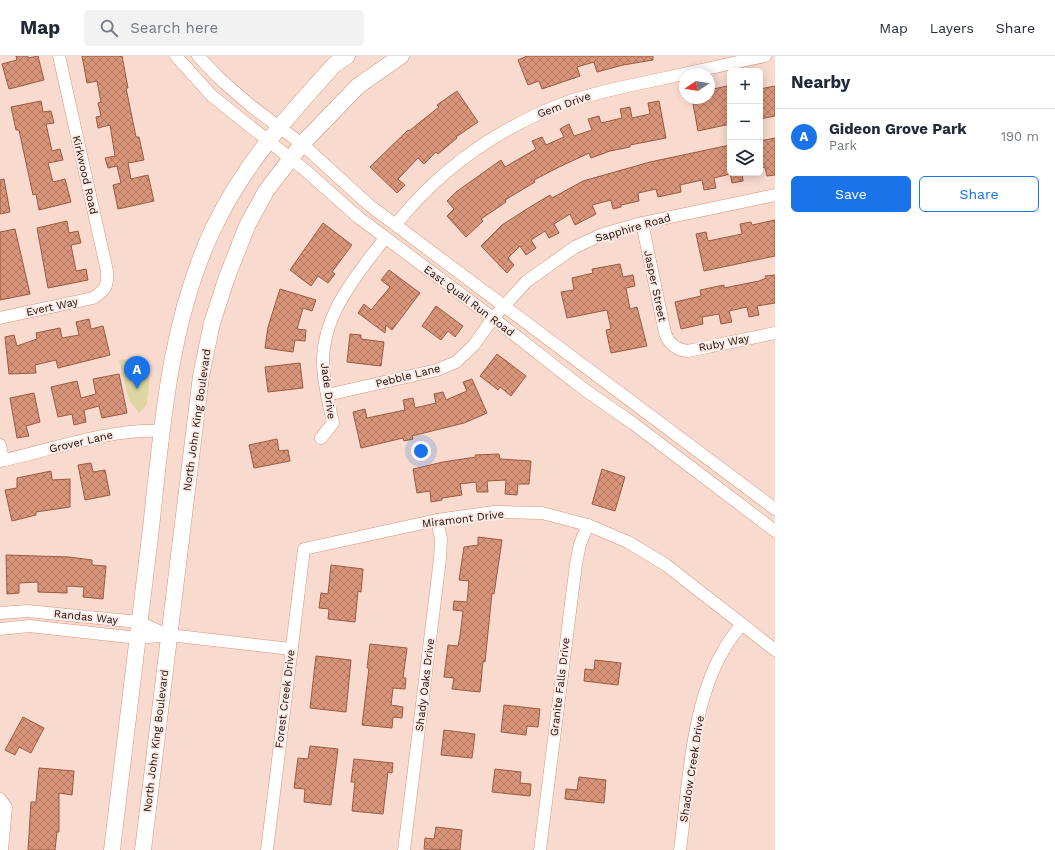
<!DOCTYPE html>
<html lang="en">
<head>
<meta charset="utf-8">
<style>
  body { margin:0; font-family:"Work Sans",sans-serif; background:#f2f2f3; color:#1f2937 }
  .controls { position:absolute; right:12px; top:12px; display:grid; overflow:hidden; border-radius:6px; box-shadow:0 2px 10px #0003 }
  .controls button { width:36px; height:36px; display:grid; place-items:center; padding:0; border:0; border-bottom:1px solid #e0e1e3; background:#fff; color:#1f2937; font:20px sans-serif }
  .compass { position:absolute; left:679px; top:12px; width:36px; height:36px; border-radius:50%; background:#fff; box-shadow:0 2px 10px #0003; rotate:258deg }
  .you { position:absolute; left:421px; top:395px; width:14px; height:14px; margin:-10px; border:3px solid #fff; border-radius:50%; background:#1a73e8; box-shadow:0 0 0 6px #1a73e833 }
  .badge { display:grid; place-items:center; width:26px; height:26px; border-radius:50%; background:#1a73e8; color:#fff; font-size:13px; font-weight:700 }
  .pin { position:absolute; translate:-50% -33px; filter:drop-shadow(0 1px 2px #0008) }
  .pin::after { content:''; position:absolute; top:21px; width:14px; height:12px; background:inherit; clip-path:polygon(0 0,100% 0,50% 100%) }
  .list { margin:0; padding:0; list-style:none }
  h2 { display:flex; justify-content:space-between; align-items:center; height:52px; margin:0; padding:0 16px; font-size:17px }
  h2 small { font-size:13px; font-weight:400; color:#747a83 }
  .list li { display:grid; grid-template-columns:26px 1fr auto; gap:12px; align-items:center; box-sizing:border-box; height:56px; padding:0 16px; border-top:1px solid #e0e1e3 }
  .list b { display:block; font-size:15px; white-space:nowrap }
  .list p { margin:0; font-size:13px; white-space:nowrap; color:#747a83 }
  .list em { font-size:13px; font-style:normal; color:#747a83 }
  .actions { display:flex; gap:8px; padding:12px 16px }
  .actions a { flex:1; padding:9px 0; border:1px solid #1a73e8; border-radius:6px; text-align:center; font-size:14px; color:#1a73e8 }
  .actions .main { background:#1a73e8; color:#fff }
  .icon { flex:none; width:22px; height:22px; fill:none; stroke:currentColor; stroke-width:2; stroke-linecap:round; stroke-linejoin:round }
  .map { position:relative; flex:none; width:775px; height:794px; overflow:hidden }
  header { display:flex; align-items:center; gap:24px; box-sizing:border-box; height:56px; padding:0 20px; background:#fff; border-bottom:1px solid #e0e1e3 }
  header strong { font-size:19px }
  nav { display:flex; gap:22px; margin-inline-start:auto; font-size:14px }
  .search { width:280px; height:36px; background:#f2f2f3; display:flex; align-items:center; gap:10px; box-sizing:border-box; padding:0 14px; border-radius:6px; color:#747a83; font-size:15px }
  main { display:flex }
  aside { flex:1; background:#fff }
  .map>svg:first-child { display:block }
  .green { fill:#ddd6a0 }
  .building { fill:url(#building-cross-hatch); stroke:#9a5b42 }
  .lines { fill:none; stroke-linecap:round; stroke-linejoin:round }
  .minor-casing { stroke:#d89379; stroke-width:13 }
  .major-casing { stroke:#d89379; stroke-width:17 }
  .minor { stroke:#fff; stroke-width:12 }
  .major { stroke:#fff; stroke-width:16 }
  .labels { text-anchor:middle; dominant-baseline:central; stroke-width:4; stroke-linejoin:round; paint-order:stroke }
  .street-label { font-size:11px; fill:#210902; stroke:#faebe6 }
</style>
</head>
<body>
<header>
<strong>Map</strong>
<div class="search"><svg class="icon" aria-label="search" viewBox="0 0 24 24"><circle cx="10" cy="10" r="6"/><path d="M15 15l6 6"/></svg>Search here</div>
<nav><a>Map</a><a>Layers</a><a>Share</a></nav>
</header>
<main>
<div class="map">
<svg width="775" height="794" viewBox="0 0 775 794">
  <defs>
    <pattern id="building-cross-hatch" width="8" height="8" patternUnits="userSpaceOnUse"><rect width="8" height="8" fill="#d9957a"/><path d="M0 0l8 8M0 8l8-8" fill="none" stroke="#b07862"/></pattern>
  </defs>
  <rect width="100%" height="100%" fill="#f8dacf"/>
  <path class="green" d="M129 303 135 307 139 313 150 315 147 348 139 357 129 344 119 304Z"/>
  <g class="building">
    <path d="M16 0H28V2L38 0 44 24 9 33 2 8 17 4Z"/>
    <path d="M82 0H122L128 32H126L136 81H139L144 104 128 107 131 123 148 119 154 145 118 153 113 129 121 127 117 110 108 112 105 102 115 100 110 69 98 72 96 61 101 60 98 47 101 46 97 25 87 27Z"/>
    <path d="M527 0H653V4L623 9 597 16 594 6 577 11 580 20 542 33 539 25 528 29 518 4Z"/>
    <path d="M727 30 730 42V68L698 75 693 48 704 46 703 42H709V34Z"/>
    <path d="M775 30V60L760 63V33Z"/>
    <path d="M457 35 478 66 456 81 457 82 438 98 436 96 424 108 418 102 398 123 405 129 397 137 370 111 408 74 409 75 439 51 437 49Z"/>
    <path d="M41 45 43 56 51 55 54 67 46 68 52 95 60 93 63 104 48 107 53 126 65 123 71 146 39 154 36 138 33 139 19 74H16L11 51Z"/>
    <path d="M659 45 666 82 630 89V91L610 95 591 102 589 97 557 112 534 124 535 126 505 144 506 146 481 163 483 165 466 181 447 160 454 153 447 145 456 136 501 104 505 111 536 93 532 85 542 81 546 89 564 81 560 73 569 68 574 80 592 74 588 63 599 60 601 67 622 62 620 53 630 51 632 62 650 58 648 47Z"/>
    <path d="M775 82V119L767 120 765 111 760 112V85Z"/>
    <path d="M730 89V118L714 122 716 132 704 134 702 124 680 129 681 136 658 141 656 133 638 137 639 145 621 149V151L613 153 611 144 592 149 596 158 575 169 570 158 554 168 559 177 549 182 545 175 531 184 536 192 526 199 520 190 508 202 514 209 507 217 481 190 502 169 530 151 550 139 552 142 583 125 650 106Z"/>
    <path d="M730 117H742L743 125 732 127Z"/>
    <path d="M4 123 10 156 0 158V124Z"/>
    <path d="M775 164V200L704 215 696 178 706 176 708 185 742 178 740 168 751 166 752 169Z"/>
    <path d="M67 165 69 177 78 175 81 187 71 189 76 215 86 213 88 224 48 232 37 172Z"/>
    <path d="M323 167 352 189 332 216 335 218 328 227 318 220 311 230 290 214Z"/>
    <path d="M15 173 30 238 0 244V176Z"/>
    <path d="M620 208 623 221 633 219 635 230 626 232 630 253 637 251 647 290 611 297 606 274 611 273 607 254 567 262 561 236 574 234 572 222 593 217 592 213Z"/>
    <path d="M389 214 420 237 392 274 386 269 385 277 358 257 364 248 371 254 390 231 381 224Z"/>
    <path d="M775 219V247L757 250 759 259 749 261 747 251 729 255 732 266 721 268 719 258 702 261 703 268 681 273 675 246 701 240 700 234 724 229V232L759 225 766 222 765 220Z"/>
    <path d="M280 233 316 244 312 255 303 252 297 273 306 274 305 285 295 284 293 296 265 292 268 271Z"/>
    <path d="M436 250 463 270 455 281 448 275 441 284 422 270Z"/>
    <path d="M89 263 91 273 103 270 110 299 58 312 56 304 35 309 36 317 9 318 5 281 14 279 17 290 37 283 36 277 60 272 62 282 79 279 76 266Z"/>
    <path d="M350 278 361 279V283L384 286 381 310 347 306Z"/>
    <path d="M497 298 526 320 511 340 500 331 498 334 480 320Z"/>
    <path d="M300 307 303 332 268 336 265 311Z"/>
    <path d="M119 318 127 357 102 362 99 350 84 354 86 366 74 369 72 358 58 361 51 331 77 325 81 342 96 338 93 323Z"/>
    <path d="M472 323 487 357 464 367 412 380 413 383 404 385 403 382 361 392 353 356 365 353 367 362 405 354 403 344 413 342 415 352 436 347 434 338 443 336 446 344 467 335 463 326Z"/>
    <path d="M34 337 40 366 26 370 29 380 17 382 10 342Z"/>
    <path d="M277 383 279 395 288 394 290 405 254 412 249 389Z"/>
    <path d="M499 398 500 403 531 405 529 428H518L517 439 505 438 506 424 487 425 488 436H477L476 426 460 428 462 439 442 442V444L431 446 430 435 417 437 413 413 443 406 476 401 475 399Z"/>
    <path d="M91 407 93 416 105 414 110 439 85 444 78 409Z"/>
    <path d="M602 413 625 421 615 455 592 448Z"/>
    <path d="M51 415 52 424 70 423V451L36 456V459L12 465 5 434 17 432V422Z"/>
    <path d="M478 481 502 484 494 538 492 537 485 606 483 605 480 636 452 633 454 622 444 621 448 589 458 590 460 580 463 555 453 554 454 545 467 546 469 525 459 524 464 491 478 489Z"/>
    <path d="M6 499 69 501 92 504V509L106 510 103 543 83 541 84 531 67 530V537L38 536V526L19 527V537L7 538Z"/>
    <path d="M331 509 363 513 361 536 358 535 355 566 328 563 329 553 319 552 321 537 328 538Z"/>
    <path d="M370 588 407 592 403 622H406L405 633 393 632 391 649 403 651 402 662 393 661 392 672 362 669 369 612H367Z"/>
    <path d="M316 600 351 604 346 656 310 652Z"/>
    <path d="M595 604 621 607 618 629 584 625 585 613 594 614Z"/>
    <path d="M504 649 540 653 538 671 527 670 526 679 501 676Z"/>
    <path d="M23 661 44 672 31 697 19 691 15 699 5 694Z"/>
    <path d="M444 674 475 678 472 702 441 699Z"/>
    <path d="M310 690 338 693 331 749 304 746 305 733 294 732 298 702 308 703Z"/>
    <path d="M354 703 393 707 392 717 388 716 383 758 352 755 355 726H351Z"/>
    <path d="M39 712 74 715 72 739 59 737V776H57L55 794H28L31 746H36Z"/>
    <path d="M495 713 521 716 520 727 531 728 530 740 492 736Z"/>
    <path d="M579 721 606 724 604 747 565 743 566 733 577 734Z"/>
    <path d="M436 771 462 774 460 794 424 793 425 782 434 783Z"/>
  </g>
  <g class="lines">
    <g class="minor-casing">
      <g id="minor">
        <path d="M176 0 212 40 305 114 358 161 493 262 585 334 634 368 775 475"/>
        <path d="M198 0 219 22 251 50 302 88 369 149 775 453"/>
        <path d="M642 167 665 277C669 288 676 294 688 295L775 277"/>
        <path d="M396 168C442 111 501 70 570 45 598 36 627 30 656 24 692 16 729 8 765 0"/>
        <path d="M0 262 93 242C106 234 108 229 107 215L59 0"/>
        <path d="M327 339 437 314 456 306 474 289 493 262 527 225 575 191 603 178 642 167 775 139"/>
        <path d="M321 382 333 367C329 347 323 327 323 306 323 257 357 219 385 182"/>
        <path d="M0 389 3 404"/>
        <path d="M0 405C51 394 110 372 162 375"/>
        <path d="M0 557 27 555 139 566 167 579"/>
        <path d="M0 573 29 570 138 582 169 579 291 593"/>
        <path d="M0 743 6 751 2 794"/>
        <path d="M267 794 304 493 437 464 494 456 542 457 588 469 628 486 666 509 775 594"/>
        <path d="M404 794 440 503 441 483 437 464"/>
        <path d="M540 794 576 508 580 488 588 469"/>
        <path d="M680 794C688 733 691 651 722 597 727 587 734 578 741 569"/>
      </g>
    </g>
    <g class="major-casing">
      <g id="major">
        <path d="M112 794C125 687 138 580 151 472 162 371 169 267 213 173 244 108 287 61 335 8L347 0"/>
        <path d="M143 794 201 320 212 267 227 221 247 170 266 135 302 88 358 30 401 0"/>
      </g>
    </g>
    <use href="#minor" class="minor"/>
    <use href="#major" class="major"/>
  </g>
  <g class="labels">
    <g class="street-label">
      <text transform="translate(564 49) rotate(-20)">Gem Drive</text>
      <text transform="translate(85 119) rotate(77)">Kirkwood Road</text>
      <text transform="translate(633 172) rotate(-16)">Sapphire Road</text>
      <text transform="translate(655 230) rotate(78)">Jasper Street</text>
      <text transform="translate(469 245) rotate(37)">East Quail Run Road</text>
      <text transform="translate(52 251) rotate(-12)">Evert Way</text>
      <text transform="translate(724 287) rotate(-11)">Ruby Way</text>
      <text transform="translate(408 320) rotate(-14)">Pebble Lane</text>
      <text transform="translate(328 335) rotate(83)">Jade Drive</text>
      <text transform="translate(197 364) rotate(-82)">North John King Boulevard</text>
      <text transform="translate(81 386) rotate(-13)">Grover Lane</text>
      <text transform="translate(463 463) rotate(-7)">Miramont Drive</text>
      <text transform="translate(86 561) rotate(6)">Randas Way</text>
      <text transform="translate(425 629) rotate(-83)">Shady Oaks Drive</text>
      <text transform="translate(560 631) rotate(-83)">Granite Falls Drive</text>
      <text transform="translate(285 643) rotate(-83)">Forest Creek Drive</text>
      <text transform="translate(156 685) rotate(-83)">North John King Boulevard</text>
      <text transform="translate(692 713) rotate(-81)">Shadow Creek Drive</text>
    </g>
  </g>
</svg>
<div class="controls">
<button>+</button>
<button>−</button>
<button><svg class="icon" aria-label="layers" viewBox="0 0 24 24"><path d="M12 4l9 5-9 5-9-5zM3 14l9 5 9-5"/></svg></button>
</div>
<svg class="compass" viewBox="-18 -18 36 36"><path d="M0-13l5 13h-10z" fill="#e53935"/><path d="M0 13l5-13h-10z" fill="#747a83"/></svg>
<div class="you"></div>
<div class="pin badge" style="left:137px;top:333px">A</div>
</div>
<aside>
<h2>Nearby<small></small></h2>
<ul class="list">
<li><span class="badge">A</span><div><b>Gideon Grove Park</b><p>Park</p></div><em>190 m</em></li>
</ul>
<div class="actions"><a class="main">Save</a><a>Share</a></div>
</aside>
</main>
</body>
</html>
